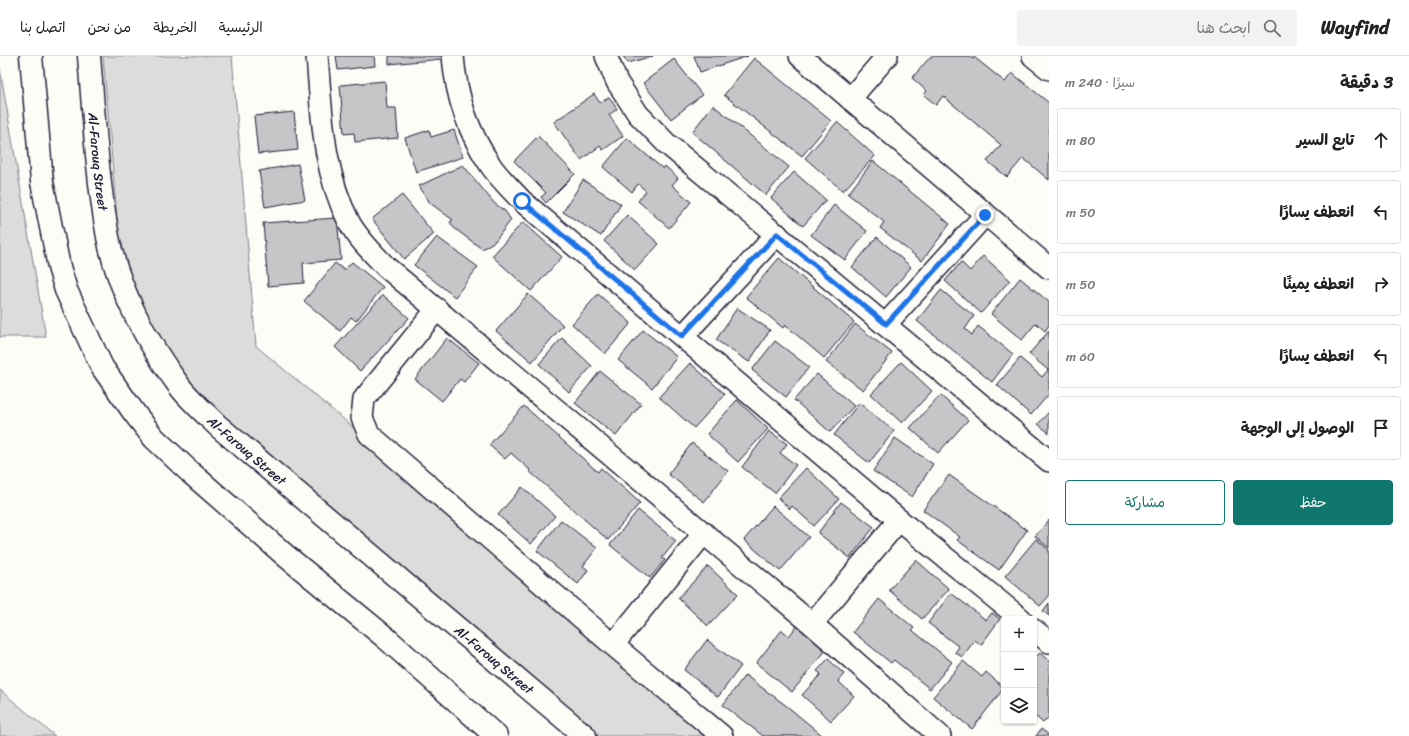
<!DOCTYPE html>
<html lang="ar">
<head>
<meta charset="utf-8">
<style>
  body { margin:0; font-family:Sriracha,"Playpen Sans Arabic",sans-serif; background:#f2f2f2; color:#222; direction:rtl }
  .controls { position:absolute; right:12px; bottom:12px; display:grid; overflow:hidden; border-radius:4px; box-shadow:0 1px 3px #0004 }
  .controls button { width:36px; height:36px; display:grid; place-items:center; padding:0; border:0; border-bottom:1px solid #e0e0e0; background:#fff; color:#222; font:20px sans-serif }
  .stop { position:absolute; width:12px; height:12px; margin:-9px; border:3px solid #1a73e8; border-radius:50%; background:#fff }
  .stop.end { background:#1a73e8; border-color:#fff; box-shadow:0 1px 4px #0008 }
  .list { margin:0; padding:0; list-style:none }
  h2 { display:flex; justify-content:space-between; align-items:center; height:52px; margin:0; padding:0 16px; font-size:17px }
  h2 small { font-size:13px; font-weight:400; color:#767676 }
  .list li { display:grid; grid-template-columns:26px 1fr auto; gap:12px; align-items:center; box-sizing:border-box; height:64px; margin:0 8px 8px; padding:0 8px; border:1px solid #e0e0e0; border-radius:4px }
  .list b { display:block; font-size:15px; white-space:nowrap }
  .list em { font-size:13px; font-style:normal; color:#767676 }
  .actions { display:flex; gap:8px; padding:12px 16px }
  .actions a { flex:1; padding:9px 0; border:1px solid #0f766e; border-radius:4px; text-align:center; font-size:14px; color:#0f766e }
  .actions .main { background:#0f766e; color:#fff }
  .icon { flex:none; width:22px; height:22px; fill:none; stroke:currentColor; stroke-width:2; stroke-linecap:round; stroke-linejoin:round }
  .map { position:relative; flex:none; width:1049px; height:680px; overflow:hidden; direction:ltr }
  header { display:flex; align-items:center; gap:24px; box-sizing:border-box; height:56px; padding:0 20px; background:#fff; border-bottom:1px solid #e0e0e0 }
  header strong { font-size:19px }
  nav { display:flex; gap:22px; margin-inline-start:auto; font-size:14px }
  .search { width:280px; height:36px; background:#f2f2f2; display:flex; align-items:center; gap:10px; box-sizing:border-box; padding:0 14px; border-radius:4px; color:#767676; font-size:15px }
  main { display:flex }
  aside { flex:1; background:#fff }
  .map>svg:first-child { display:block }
  .green { fill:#dddcdb; stroke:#807f8b }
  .building { fill:#c6c6c8; stroke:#22223b }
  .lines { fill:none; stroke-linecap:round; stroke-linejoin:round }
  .minor-casing { stroke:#22223b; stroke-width:24 }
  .primary-casing { stroke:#22223b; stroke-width:25 }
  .minor { stroke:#fdfcf7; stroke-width:21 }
  .primary { stroke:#fdfcf7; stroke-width:22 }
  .route { stroke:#1a73e8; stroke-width:5 }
  .labels { text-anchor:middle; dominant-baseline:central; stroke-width:3; stroke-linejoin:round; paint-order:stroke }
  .street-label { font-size:13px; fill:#22223b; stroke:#fdfcf7 }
</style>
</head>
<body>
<header>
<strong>Wayfind</strong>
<div class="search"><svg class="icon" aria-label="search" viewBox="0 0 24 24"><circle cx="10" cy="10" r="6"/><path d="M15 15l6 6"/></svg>ابحث هنا</div>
<nav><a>الرئيسية</a><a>الخريطة</a><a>من نحن</a><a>اتصل بنا</a></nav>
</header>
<main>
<aside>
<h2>3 دقيقة<small>سيرًا · 240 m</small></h2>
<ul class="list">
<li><svg class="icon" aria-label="ahead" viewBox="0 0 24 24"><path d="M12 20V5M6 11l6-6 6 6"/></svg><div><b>تابع السير</b></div><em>80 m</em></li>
<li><svg class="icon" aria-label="left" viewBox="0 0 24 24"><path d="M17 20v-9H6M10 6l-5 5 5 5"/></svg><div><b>انعطف يسارًا</b></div><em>50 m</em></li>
<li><svg class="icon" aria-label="right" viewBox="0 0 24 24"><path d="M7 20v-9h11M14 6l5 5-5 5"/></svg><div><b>انعطف يمينًا</b></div><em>50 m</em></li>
<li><svg class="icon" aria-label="left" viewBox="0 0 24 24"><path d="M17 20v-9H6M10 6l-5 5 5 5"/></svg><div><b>انعطف يسارًا</b></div><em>60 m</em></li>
<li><svg class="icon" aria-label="arrive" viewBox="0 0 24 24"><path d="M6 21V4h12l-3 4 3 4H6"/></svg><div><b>الوصول إلى الوجهة</b></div></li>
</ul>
<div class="actions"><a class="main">حفظ</a><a>مشاركة</a></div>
</aside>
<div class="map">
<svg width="1049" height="680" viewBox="0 0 1049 680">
  <rect width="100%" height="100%" fill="#fdfcf7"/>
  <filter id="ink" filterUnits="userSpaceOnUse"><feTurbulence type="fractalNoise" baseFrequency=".025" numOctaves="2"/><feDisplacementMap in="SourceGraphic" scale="8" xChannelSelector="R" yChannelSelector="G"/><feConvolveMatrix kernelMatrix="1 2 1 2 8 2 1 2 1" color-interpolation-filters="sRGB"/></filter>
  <g filter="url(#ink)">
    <g class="green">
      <path d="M103 0H232L256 290 722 680H588L181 332 129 223 118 174Z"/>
      <path d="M0 13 46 281H0Z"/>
      <path d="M0 634 55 680H0Z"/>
    </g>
    <g class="building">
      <path d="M336 0H374L375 10 338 14Z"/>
      <path d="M389 0H442V3L389 8Z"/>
      <path d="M623 0H653L628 7Z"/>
      <path d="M694 0H748L700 16Z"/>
      <path d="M931 0H969L973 3 974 1 1005 26 1012 17 1049 47V124L1023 102 1007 121 987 105 1001 89 943 40 936 49 924 39 927 35 912 22Z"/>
      <path d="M754 2 831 65 802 100 724 39Z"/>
      <path d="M674 3 702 39 671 63 643 27Z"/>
      <path d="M385 25 387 52H396L398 82 355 86 354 77 344 78 340 29Z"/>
      <path d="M594 38 600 47 609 41 617 53 609 59 623 80 603 94 600 90 581 104 554 66Z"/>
      <path d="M713 49 789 111 766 139 692 76Z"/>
      <path d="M294 56 298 94 258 98 254 60Z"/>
      <path d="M837 66 875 100 843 135 805 102Z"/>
      <path d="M429 74 431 81 454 74 463 101 416 116 405 82Z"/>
      <path d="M538 80 575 118 546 147 541 141 546 137 514 105Z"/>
      <path d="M627 82 663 113 665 110 678 122 672 129 691 146 669 172 638 145 646 135 638 128 632 136 603 111Z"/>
      <path d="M873 105 950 168 922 205 880 172 884 166 848 138Z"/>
      <path d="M298 108 305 144 265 151 259 115Z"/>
      <path d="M463 109 494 147 505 155 511 164 495 185 482 193 454 172 450 166 453 164 430 147 419 130Z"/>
      <path d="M794 116 826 144 803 170 771 142Z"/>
      <path d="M583 124 621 148 601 180 563 156Z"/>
      <path d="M402 139 434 178 404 203 372 163Z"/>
      <path d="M834 149 867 175 845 204 811 179Z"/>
      <path d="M627 159 659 188 635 214 604 185Z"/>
      <path d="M337 162 341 204 303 207 304 227 268 230 263 167Z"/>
      <path d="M523 166 562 201 531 235 492 200Z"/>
      <path d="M437 181 478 211 455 241 414 209Z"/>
      <path d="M877 181 911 211 886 241 852 211Z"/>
      <path d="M983 200 1010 224 981 257 945 225 961 206 970 215Z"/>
      <path d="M779 202 854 266 824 302 785 269 783 272 746 241Z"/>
      <path d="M352 206 383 231 356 265 351 261 340 275 304 245 335 207 344 214Z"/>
      <path d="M1020 222 1049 246V269L1045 275 1036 267 1022 284 991 258Z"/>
      <path d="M941 234 974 260 965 273 972 279 978 270 1013 298 992 326 917 265Z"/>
      <path d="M528 238 563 269 532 306 496 275Z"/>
      <path d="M598 238 631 267 605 298 572 268Z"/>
      <path d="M383 239 409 262 360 315 335 291Z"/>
      <path d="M737 252 770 274 749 306 716 284Z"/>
      <path d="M855 268 892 297 863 334 826 306Z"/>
      <path d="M643 274 677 301 652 332 618 304Z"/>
      <path d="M1049 275V338L1031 359 997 329 1020 302 1042 321 1048 314 1029 298Z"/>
      <path d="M447 282 479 307 464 326 460 323 442 345 415 323Z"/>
      <path d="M562 282 592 310 569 336 539 308Z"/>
      <path d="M775 285 809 311 786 341 752 314Z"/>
      <path d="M901 306 932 335 902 367 871 338Z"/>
      <path d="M690 307 725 338 694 372 659 341Z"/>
      <path d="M600 315 641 348 616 380 575 347Z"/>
      <path d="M817 318 854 350 830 376 794 344Z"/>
      <path d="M940 339 968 364 938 397 910 372Z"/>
      <path d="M737 344 768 373 738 406 707 378Z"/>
      <path d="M859 347 894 375 869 407 834 379Z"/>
      <path d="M524 350 598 416 601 412 640 447 608 484 529 415 530 414 511 397 505 403 489 389Z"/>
      <path d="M1049 356V377L1038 368Z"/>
      <path d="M769 375 787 388 780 397 796 409 775 437 742 411Z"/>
      <path d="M895 382 933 408 912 441 873 415Z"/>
      <path d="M692 387 728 415 704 446 668 418Z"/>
      <path d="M806 412 839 443 814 470 792 450 790 453 778 442Z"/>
      <path d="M949 419 1027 474 999 514 957 484 960 481 923 454Z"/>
      <path d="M522 431 555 460 531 488 498 459Z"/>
      <path d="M841 446 874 471 850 502 818 477Z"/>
      <path d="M773 450 809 481 780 515 744 484Z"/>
      <path d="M638 454 676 485 662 502 665 504 650 522 610 489Z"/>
      <path d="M561 464 597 492 583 510 588 514 578 528 537 495Z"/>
      <path d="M1049 464V492L1035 480Z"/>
      <path d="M1036 483 1049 494V540L1040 550 1005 520Z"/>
      <path d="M916 504 949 533 922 563 889 534Z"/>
      <path d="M708 510 738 538 708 570 678 542Z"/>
      <path d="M951 537 986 564 992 557 1000 563 981 589 975 584 962 601 955 596 959 591 928 567Z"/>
      <path d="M879 543 914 572 912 574 952 606 930 633 894 604 891 607 853 576Z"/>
      <path d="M1049 547V560L1043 555Z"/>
      <path d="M797 570 826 594 792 636 756 607 782 574 789 580Z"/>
      <path d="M707 584 741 610 718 641 684 614Z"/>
      <path d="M1040 597 1049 605V661L1043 667 1034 659V603Z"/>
      <path d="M828 603 844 618 838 625 854 640 831 665 802 639 821 618 817 615Z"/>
      <path d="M963 605 982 621 986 616 1004 632 972 673 933 641Z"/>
      <path d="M745 619 788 651 823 680H763L723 649Z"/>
      <path d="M1041 673 1049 679V680H1036Z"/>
    </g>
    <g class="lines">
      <g class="minor-casing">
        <g id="minor">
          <path d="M317 0C322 58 322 113 349 166 358 183 373 197 386 211L812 568 940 680"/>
          <path d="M453 0C456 39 469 78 491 110 500 123 512 134 522 145L899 464 1021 563"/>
          <path d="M606 0 617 26 638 58 666 87 1049 405"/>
          <path d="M800 0 1049 212"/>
          <path d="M1033 0 1049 13"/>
          <path d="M850 43 887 0"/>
          <path d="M437 253 364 343 362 362 369 378 613 589 722 680"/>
          <path d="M886 268 985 159"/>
          <path d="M683 280 777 178"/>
          <path d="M812 568 899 464"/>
          <path d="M1034 574 1049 586"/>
          <path d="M613 589 704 477"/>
        </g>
      </g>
      <g class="primary-casing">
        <g id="primary">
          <path d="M31 0 42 126 59 211 66 234 102 311 135 358 154 382 191 417 286 500 386 582 496 680"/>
          <path id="s1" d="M89 0C94 60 97 122 108 181 118 234 148 288 180 331 191 345 206 358 218 370L585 680"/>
        </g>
      </g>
      <use href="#minor" class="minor"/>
      <use href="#primary" class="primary"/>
    </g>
  </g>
  <g class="lines" filter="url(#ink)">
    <path class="route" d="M522 145 682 280 777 178 886 268 985 159"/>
  </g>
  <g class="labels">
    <g class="street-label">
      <text stroke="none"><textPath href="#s1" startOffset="106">Al-Farouq Street</textPath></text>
      <text stroke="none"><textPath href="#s1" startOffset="442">Al-Farouq Street</textPath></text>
      <text stroke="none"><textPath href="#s1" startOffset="766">Al-Farouq Street</textPath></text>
    </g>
  </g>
</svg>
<div class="controls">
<button>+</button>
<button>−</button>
<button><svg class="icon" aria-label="layers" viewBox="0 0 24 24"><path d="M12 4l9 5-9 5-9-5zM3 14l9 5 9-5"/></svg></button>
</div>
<div class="stop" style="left:522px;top:145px"></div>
<div class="stop end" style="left:985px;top:159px"></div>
</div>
</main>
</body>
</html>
